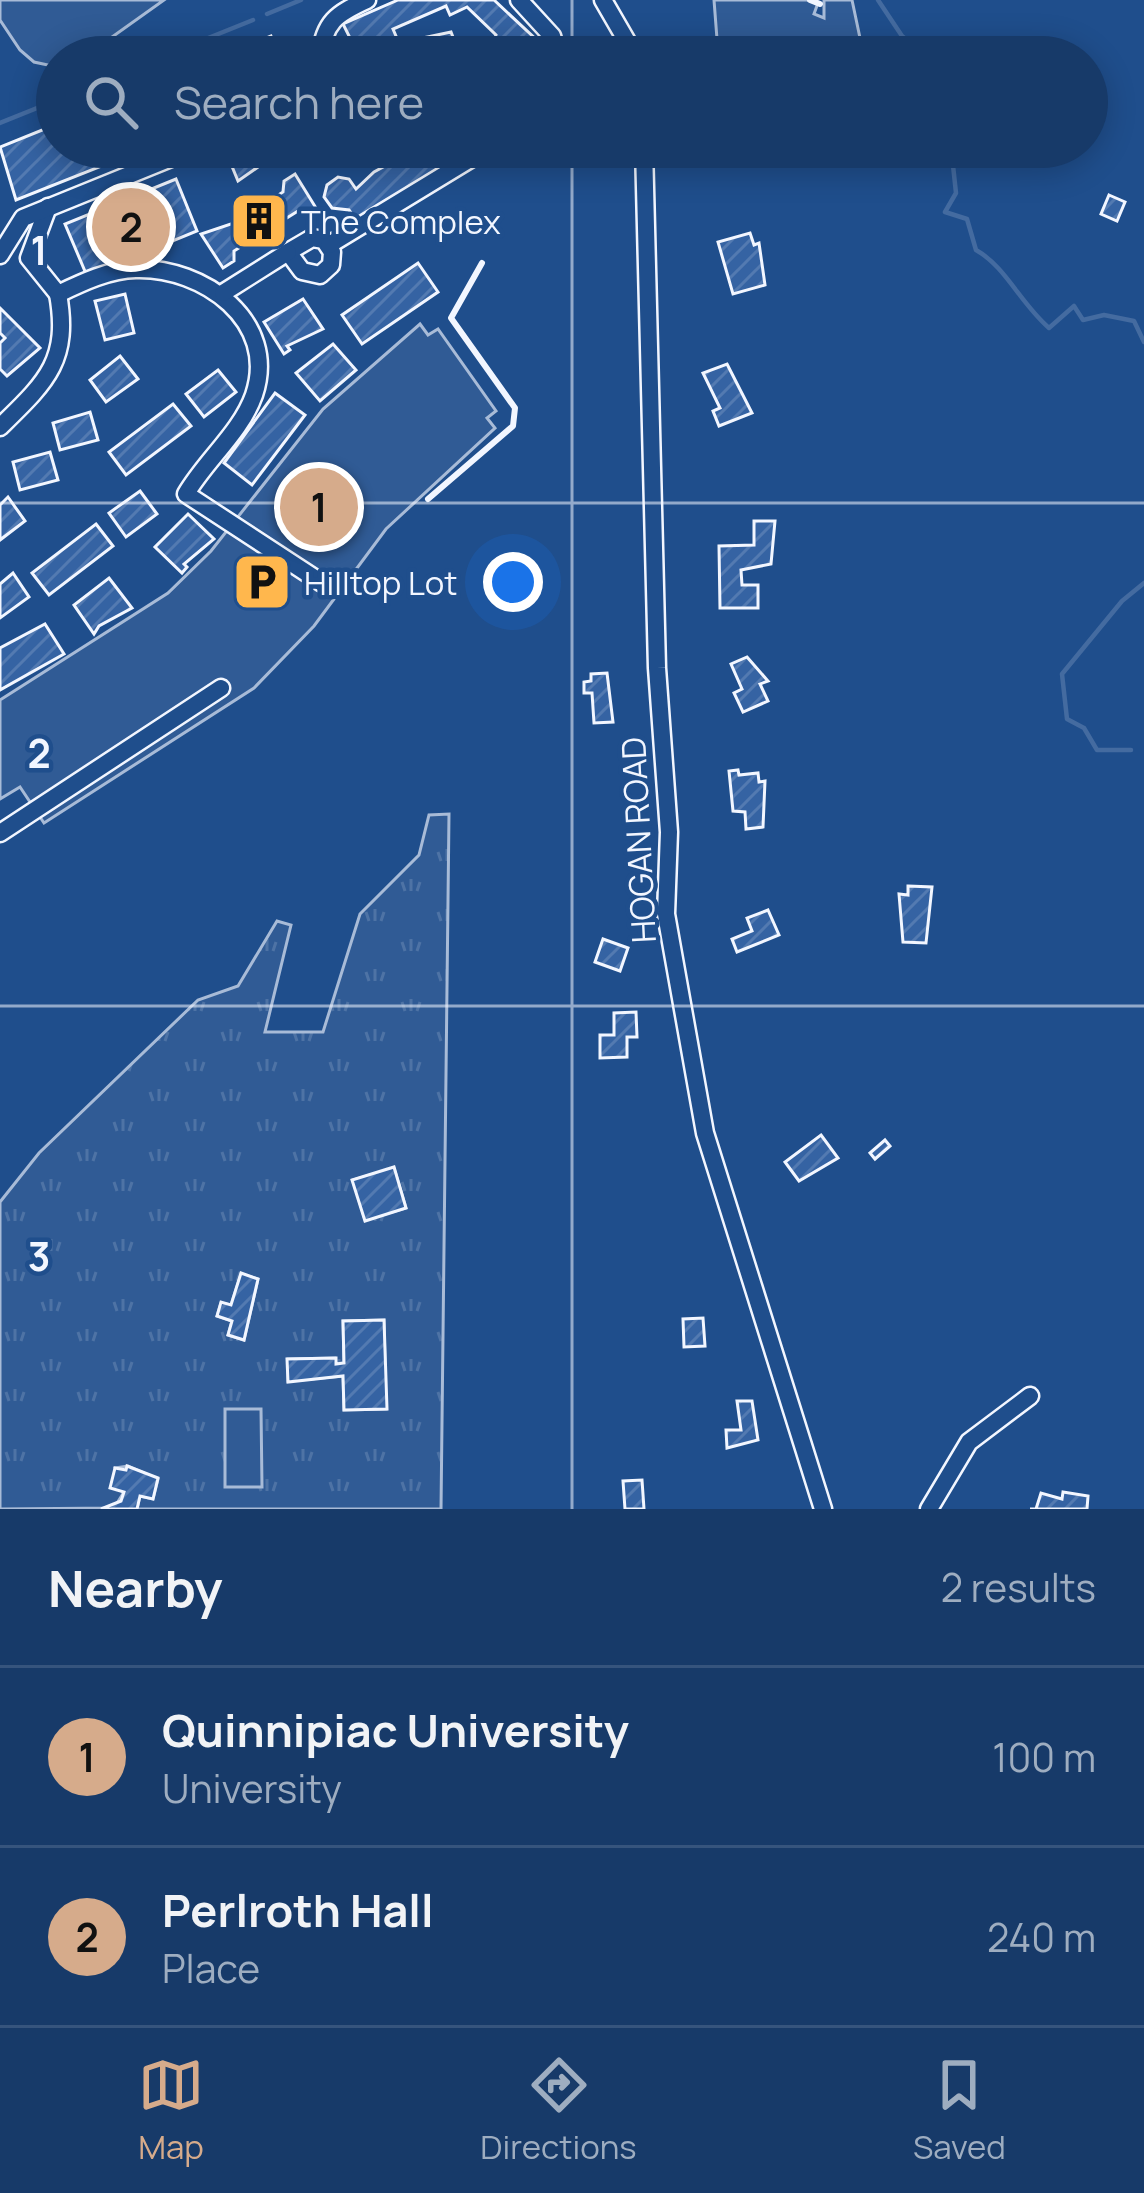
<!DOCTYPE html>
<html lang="en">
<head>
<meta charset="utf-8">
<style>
  body { margin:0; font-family:Manrope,sans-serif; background:#20416f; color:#f1f3f6 }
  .you { position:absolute; left:513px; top:582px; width:42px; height:42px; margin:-30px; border:9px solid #fff; border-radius:50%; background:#1a73e8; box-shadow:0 0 0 18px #1a73e833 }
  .badge { display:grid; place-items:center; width:78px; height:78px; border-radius:50%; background:#d6ab8b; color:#111; font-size:39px; font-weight:700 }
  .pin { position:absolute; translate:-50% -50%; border:6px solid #fff; box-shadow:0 3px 12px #0006 }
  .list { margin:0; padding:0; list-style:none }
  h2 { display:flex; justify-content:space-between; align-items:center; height:156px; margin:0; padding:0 48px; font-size:51px }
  h2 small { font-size:39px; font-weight:400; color:#9eadc0 }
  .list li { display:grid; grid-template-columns:78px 1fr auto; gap:36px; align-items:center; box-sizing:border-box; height:180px; padding:0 48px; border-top:3px solid #36547d }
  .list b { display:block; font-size:45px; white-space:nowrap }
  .list p { margin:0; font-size:39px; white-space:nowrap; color:#9eadc0 }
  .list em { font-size:39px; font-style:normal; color:#9eadc0 }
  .icon { flex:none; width:66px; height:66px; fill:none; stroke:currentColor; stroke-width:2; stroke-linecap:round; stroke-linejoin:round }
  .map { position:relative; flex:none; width:1144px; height:1509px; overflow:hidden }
  .search { position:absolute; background:#173a69; box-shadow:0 6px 30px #0003; left:36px; right:36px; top:36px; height:132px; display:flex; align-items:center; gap:30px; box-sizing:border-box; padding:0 42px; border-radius:66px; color:#9eadc0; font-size:45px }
  .sheet { height:516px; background:#173a69 }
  nav { display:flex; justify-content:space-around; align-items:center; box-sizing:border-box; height:168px; border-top:3px solid #36547d; background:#173a69; font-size:33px; color:#9eadc0 }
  nav a { display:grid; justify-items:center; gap:6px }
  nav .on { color:#d6ab8b }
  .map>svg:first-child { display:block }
  .grass { fill:url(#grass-tufts); stroke:#a8bbd7; stroke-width:3; fill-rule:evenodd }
  .built { fill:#305b95; stroke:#a8bbd7; stroke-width:3 }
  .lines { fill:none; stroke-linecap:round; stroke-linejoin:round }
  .stream { stroke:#446ba0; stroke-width:4.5 }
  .building { fill:url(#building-hatch); stroke:#f2f6ff; stroke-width:3 }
  .minor-casing { stroke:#f2f6ff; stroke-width:21 }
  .minor { stroke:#1f4e8c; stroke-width:16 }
  .wall { stroke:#f2f6ff; stroke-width:6 }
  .grid { fill:none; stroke:#f2f6ff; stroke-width:3; stroke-opacity:0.55 }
  .labels { text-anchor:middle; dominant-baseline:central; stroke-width:9; stroke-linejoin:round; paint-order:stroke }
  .poi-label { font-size:33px; fill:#f2f6ff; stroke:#1f4e8c; text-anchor:start }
  .street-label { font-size:33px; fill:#f2f6ff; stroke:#1f4e8c }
  .grid-label { font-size:39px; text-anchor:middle; font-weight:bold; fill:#f2f6ff; stroke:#1f4e8c; stroke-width:9; stroke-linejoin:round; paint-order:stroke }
</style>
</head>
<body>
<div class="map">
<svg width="1144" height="1509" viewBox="0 0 1144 1509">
  <defs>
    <pattern id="grass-tufts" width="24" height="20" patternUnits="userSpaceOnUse" patternTransform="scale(3)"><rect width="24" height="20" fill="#305b95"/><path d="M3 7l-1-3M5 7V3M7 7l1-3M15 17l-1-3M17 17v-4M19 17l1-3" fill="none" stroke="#4e73a5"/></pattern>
    <pattern id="building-hatch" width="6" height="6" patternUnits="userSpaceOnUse" patternTransform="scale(3)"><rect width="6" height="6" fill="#3563a3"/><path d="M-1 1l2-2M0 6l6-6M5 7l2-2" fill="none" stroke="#537ab1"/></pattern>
  </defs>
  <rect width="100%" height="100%" fill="#1f4e8c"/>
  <path class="grass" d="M449 814 441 1509H137L140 1496 153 1499 158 1479 128 1466 115 1468 124 1492 114 1508 0 1509V1202L39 1153 198 1000 238 986 277 921 291 925 265 1032H323L360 914 419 855 429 815ZM394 1168 406 1208 365 1220 353 1180ZM241 1274 258 1279 244 1340 228 1335 232 1321 217 1316 221 1303 231 1305ZM384 1320 386 1409 344 1410 343 1376 288 1381V1359L335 1358 336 1364 344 1363 343 1321Z"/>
  <g class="built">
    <path d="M0 0H164L84 57H57V67L34 62 20 50 0 20Z"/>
    <path d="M714 0H810L818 3 814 14 824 18V0H852L864 57H742L725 50 728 39H717Z"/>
    <path d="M756 147H850L794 161Z"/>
    <path d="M420 324 428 335 438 329 496 411 487 418 495 428 386 529 314 626 254 688 44 823 20 787 0 799V700L168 593 211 551 323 409Z"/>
    <path d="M225 1409H261L262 1487H225Z"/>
  </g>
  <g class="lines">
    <g class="stream">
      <path d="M878 0 902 36 928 57"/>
      <path d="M267 14 301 0"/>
      <path d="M161 57 253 20"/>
      <path d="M0 123 57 100"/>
      <path d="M951 147 956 193 945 212 967 219 976 250C1006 267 1020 303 1049 328L1074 306 1083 320 1104 315 1134 321 1144 342"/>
      <path d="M1131 750H1097L1084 728 1067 719 1062 674 1122 601 1144 583"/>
    </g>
  </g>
  <g class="building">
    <path d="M398 0H494L555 57H520L512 49 500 53 492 47 496 35 467 7 450 15 446 6 393 29 399 43 451 32 458 50 468 46 473 57H372L371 52 359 56 343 24Z"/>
    <path d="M271 36 280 57H220Z"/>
    <path d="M57 124V147H124L127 156 16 200 0 147Z"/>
    <circle cx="308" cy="153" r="8"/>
    <path d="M224 147H284L290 160 277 166 268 160 238 181Z"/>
    <path d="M420 147H470L472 152 359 224 349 210 332 208 324 197 327 185 338 177 349 179 356 189 374 172Z"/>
    <path d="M295 174 316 208 305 215 298 211 282 221V230L257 246 250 241 234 251V261L223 268 201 234 237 222 236 211 260 196 269 201 283 192 284 181Z"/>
    <path d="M176 179 197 231 87 276 65 224Z"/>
    <path d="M1109 195 1125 202 1117 221 1101 214Z"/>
    <path d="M750 233 754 245 759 243 765 285 733 294 718 242Z"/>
    <path d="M418 263 438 292 362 344 342 315Z"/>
    <path d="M125 294 134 333 105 340 95 301Z"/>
    <path d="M303 299 323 329 287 346 290 350 284 354 264 322Z"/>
    <path d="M0 308 40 348 7 376 0 369V343L5 338 0 333Z"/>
    <path d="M333 344 356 370 320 401 296 373Z"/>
    <path d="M120 356 138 379 106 402 90 380Z"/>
    <path d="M727 364 752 413 719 426 713 411 720 408 703 373Z"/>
    <path d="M218 370 236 392 204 417 186 394Z"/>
    <path d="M275 393 305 415 252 485 224 463Z"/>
    <path d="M173 404 191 426 126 475 109 452Z"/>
    <path d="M90 412 98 440 60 450 53 423Z"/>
    <path d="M50 452 58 480 20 490 13 462Z"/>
    <path d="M140 491 157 514 126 537 109 513Z"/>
    <path d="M8 497 25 521 0 540V505Z"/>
    <path d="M188 514 214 539 184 564 187 567 182 573 155 547Z"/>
    <path d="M754 521H775L771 564 741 570 742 585H758V608H720L719 546 754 545Z"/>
    <path d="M96 524 113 546 49 595 32 573Z"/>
    <path d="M13 573 29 597 0 618V584Z"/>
    <path d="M109 578 132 608 99 626 94 634 74 605Z"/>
    <path d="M45 624 64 654 0 690V648Z"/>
    <path d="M747 657 768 681 760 684 768 701 743 712 734 693 742 689 731 664Z"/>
    <path d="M607 673 613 722 594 723 592 693H584V682L591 681V674Z"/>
    <path d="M738 770 739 775 758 773 759 782 765 781 763 827 746 829 745 812 733 811 729 771Z"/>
    <path d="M908 886 932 887 926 943 903 942 899 894 908 895Z"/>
    <path d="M768 910 779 935 737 952 732 939 752 931 747 918Z"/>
    <path d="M603 939 628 948 620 971 595 962Z"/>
    <path d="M636 1012 637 1037H627V1057L600 1058V1035H614V1013Z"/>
    <path d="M821 1135 838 1158 799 1181 785 1162Z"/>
    <path d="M885 1140 890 1146 875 1159 870 1153Z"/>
    <path d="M394 1167 406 1208 365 1221 352 1180Z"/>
    <path d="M241 1273 258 1279 244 1340 228 1335 232 1321 217 1316 221 1302 231 1305Z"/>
    <path d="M703 1318 705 1346 684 1347 683 1319Z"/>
    <path d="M384 1320 387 1409 344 1410 343 1376 288 1382 287 1359 336 1358V1364L344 1363 343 1321Z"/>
    <path d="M737 1401H752L758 1440 727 1448 726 1430H741Z"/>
    <path d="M127 1466 158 1478 153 1499 140 1496 137 1509H101L121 1501 124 1492 110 1488 115 1468 126 1470Z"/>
    <path d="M642 1480 644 1509H625L623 1481Z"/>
    <path d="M1063 1492 1088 1496 1087 1509H1030H1036L1041 1493 1062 1499Z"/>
  </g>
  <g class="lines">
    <g class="minor-casing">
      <g id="minor">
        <path d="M519 0 552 36 558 57"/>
        <path d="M603 0 636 57"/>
        <path d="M320 57C324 22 336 14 367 0"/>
        <path d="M644 147 657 668 669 832 666 914 705 1133 823 1509"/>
        <path d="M48 207 29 258 58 294C81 283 110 269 136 269 203 267 279 321 254 395 241 432 205 461 186 494L322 583"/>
        <path d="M312 238 324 240 332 252 331 265 320 275 302 271 288 252Z"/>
        <path d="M329 245 490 147"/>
        <path d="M0 255 23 218 198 147"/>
        <path d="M223 293 288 252"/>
        <path d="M0 427C46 382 70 361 58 294"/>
        <path d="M0 833 221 688"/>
        <path d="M929 1509 969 1442 1030 1396"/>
      </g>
    </g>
    <use href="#minor" class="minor"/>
    <g class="wall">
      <path d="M810 0 820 4"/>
      <path d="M721 51 737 57"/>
      <path d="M428 499 513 426 515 408 451 318 482 263"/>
    </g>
  </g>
  <path class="grid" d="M572 0V57M572 147V1509M0 503H1144M0 1006H1144"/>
  <defs>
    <g id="building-square" transform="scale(3)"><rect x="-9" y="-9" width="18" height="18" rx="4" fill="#ffb74d" stroke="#1f4e8c"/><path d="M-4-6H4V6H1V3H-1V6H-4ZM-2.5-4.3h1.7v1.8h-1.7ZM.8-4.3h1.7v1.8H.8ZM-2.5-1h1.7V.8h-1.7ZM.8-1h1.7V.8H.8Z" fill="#111"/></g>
    <g id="parking-square" transform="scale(3)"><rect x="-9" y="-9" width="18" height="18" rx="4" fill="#ffb74d" stroke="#1f4e8c"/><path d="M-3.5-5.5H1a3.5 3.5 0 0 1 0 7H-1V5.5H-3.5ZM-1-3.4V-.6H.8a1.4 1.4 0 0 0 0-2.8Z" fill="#111"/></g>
  </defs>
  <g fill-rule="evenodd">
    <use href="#building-square" x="259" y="221"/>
    <use href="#parking-square" x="262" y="582"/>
  </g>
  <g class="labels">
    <g class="poi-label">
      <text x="301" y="221">The Complex</text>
      <text x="304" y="582">Hilltop Lot</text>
    </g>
    <g class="street-label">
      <text transform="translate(638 840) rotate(-93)">HOGAN ROAD</text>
    </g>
  </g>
  <g class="grid-label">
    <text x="39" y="265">1</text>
    <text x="39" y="768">2</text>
    <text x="39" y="1271">3</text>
  </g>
</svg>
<div class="you"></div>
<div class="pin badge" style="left:319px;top:507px">1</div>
<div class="pin badge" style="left:131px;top:227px">2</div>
<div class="search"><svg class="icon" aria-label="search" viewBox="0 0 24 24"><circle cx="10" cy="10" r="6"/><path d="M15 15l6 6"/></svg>Search here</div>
</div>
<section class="sheet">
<h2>Nearby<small>2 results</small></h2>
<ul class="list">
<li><span class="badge">1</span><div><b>Quinnipiac University</b><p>University</p></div><em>100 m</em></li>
<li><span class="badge">2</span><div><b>Perlroth Hall</b><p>Place</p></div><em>240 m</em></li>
</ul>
</section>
<nav>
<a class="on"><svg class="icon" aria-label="map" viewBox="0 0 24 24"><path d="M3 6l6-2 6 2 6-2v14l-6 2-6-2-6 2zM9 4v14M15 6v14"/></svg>Map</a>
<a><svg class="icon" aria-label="directions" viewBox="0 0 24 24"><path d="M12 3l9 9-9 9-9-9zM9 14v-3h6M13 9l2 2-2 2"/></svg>Directions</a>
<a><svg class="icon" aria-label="saved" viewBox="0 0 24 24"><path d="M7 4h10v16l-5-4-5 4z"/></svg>Saved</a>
</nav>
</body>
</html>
